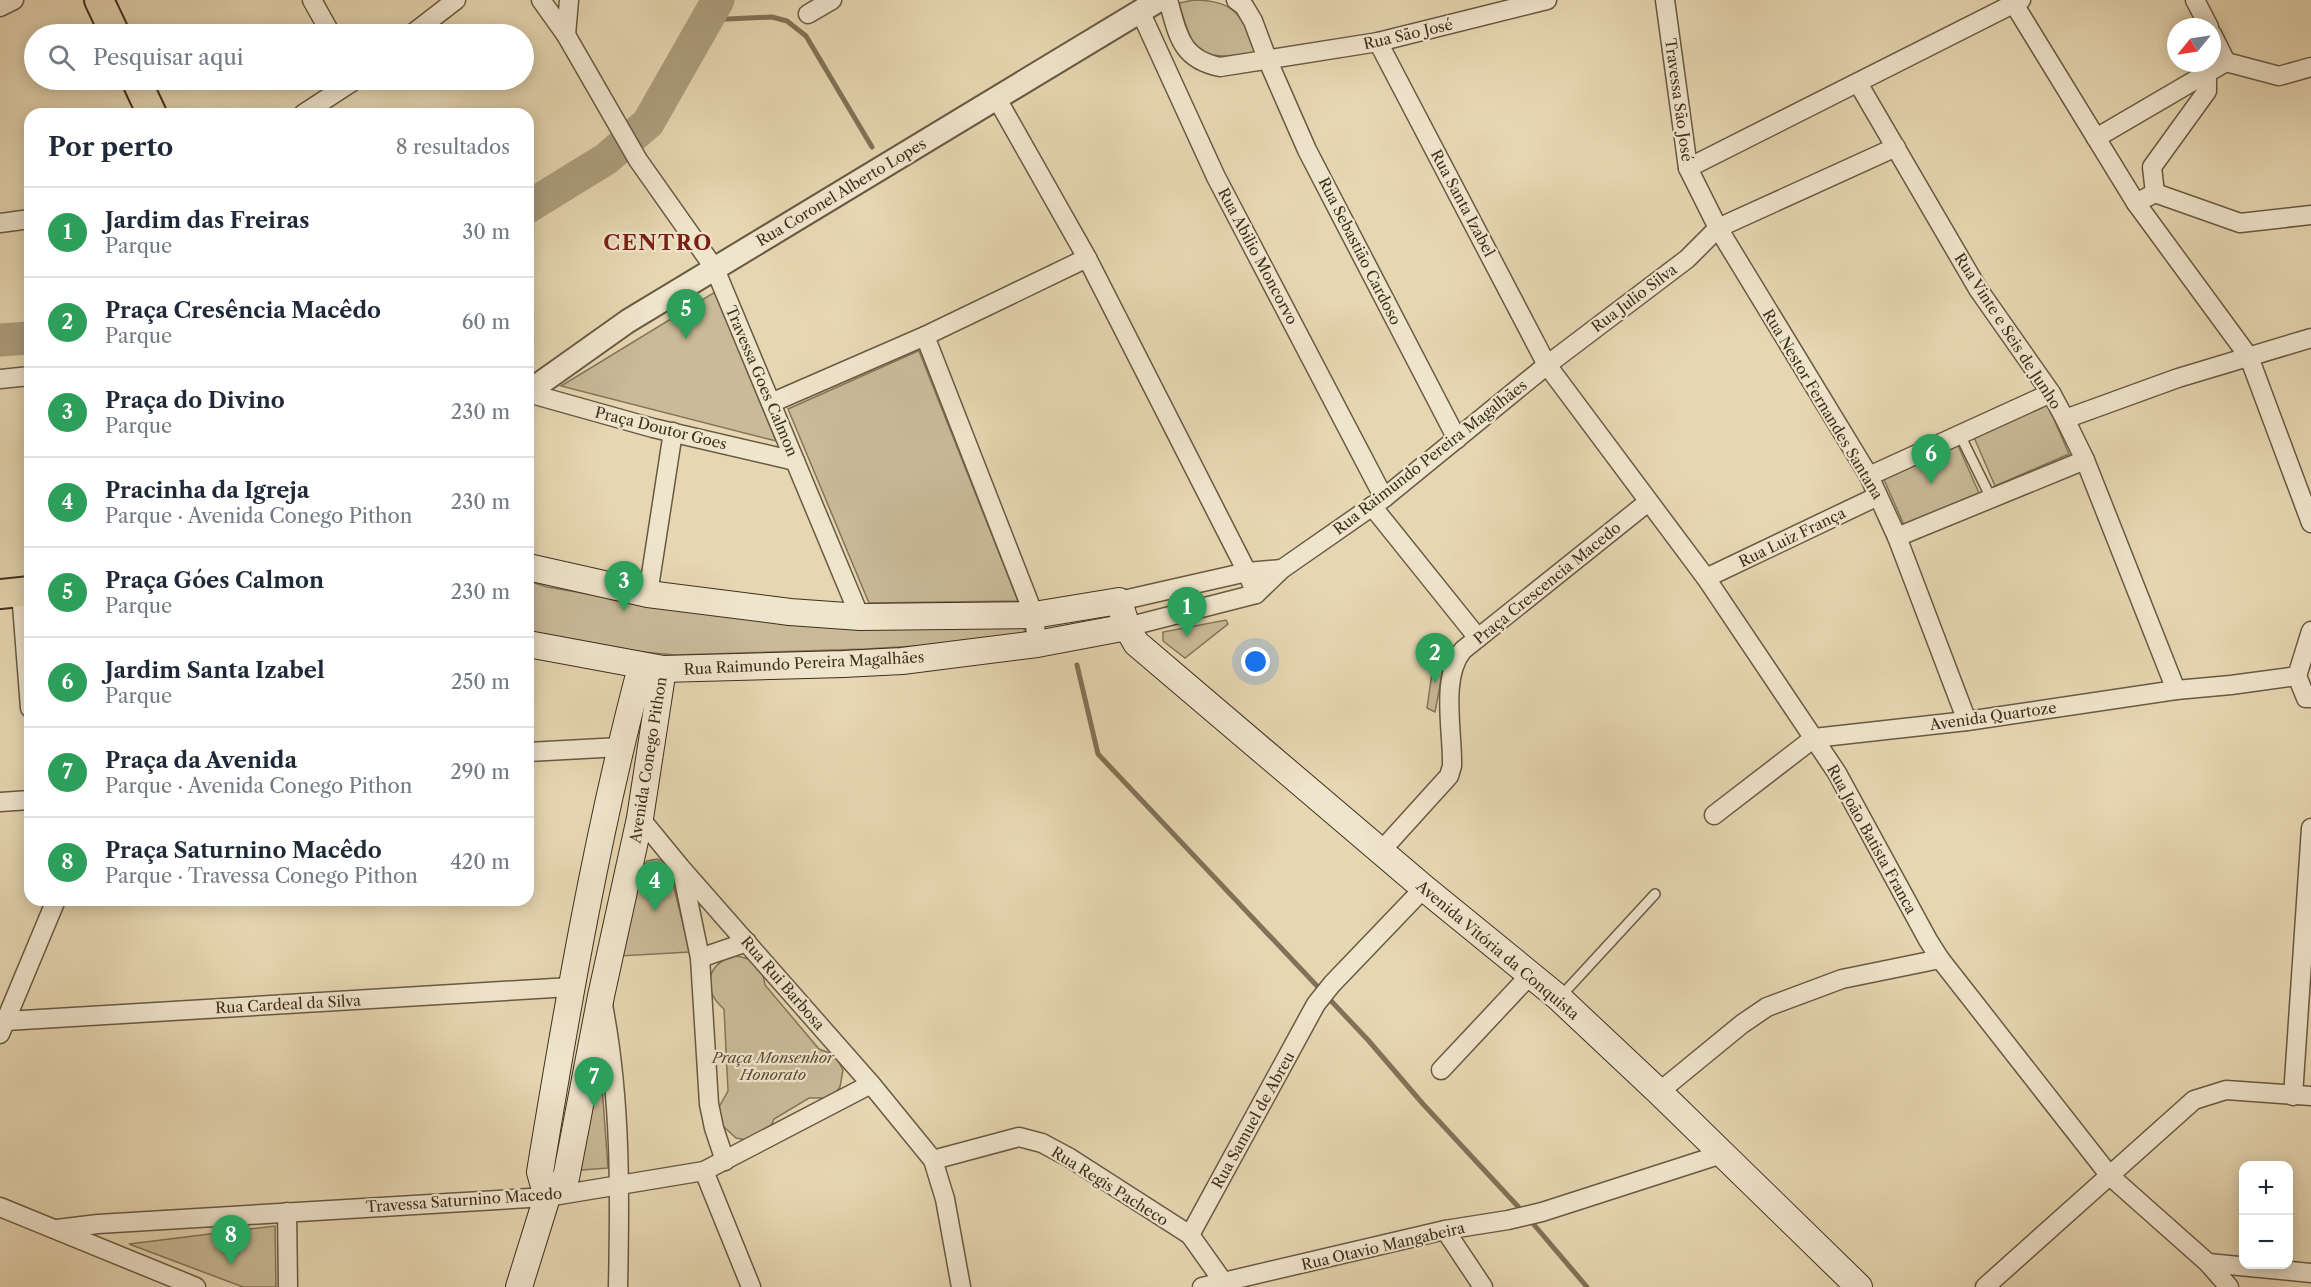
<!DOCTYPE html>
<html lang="pt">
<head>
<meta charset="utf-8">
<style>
  body { margin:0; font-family:"Libre Caslon Text",serif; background:#f6f6f7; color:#1f2937 }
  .controls { position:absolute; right:18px; bottom:18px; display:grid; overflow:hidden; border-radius:12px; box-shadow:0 3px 15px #0003 }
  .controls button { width:54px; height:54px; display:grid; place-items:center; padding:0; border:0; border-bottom:2px solid #e0e1e3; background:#fff; color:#1f2937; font:30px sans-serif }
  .compass { position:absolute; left:2167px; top:18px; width:54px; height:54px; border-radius:50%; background:#fff; box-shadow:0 3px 15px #0003; rotate:240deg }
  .you { position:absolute; left:1256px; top:662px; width:21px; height:21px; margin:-15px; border:4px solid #fff; border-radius:50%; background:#1a73e8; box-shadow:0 0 0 9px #1a73e833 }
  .badge { display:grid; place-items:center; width:39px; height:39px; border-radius:50%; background:#8f2418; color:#fff; font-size:20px; font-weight:700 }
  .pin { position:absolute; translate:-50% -50px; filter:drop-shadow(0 2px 3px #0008) }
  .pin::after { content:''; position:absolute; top:32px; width:21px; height:18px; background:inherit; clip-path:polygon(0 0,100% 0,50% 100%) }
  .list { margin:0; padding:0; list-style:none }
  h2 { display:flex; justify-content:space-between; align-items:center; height:78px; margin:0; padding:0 24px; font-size:26px }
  h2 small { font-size:20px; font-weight:400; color:#747a83 }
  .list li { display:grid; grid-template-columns:39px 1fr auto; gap:18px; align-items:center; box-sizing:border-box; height:90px; padding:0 24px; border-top:2px solid #e0e1e3 }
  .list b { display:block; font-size:22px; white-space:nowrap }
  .list p { margin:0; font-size:20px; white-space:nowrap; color:#747a83 }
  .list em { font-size:20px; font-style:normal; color:#747a83 }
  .icon { flex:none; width:33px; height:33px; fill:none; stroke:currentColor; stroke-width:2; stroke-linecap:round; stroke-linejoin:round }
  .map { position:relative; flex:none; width:2311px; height:1287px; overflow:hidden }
  .search { position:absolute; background:#fff; box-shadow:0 3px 15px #0003; left:24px; top:24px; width:510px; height:66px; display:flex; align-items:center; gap:15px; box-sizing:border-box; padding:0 21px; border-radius:33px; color:#747a83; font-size:22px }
  .panel { position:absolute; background:#fff; box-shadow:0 3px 15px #0003; left:24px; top:108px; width:510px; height:798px; border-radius:18px }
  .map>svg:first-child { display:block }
  .green { fill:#c9ba98; stroke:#84755a; stroke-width:1.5 }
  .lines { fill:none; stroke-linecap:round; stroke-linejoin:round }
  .stream { stroke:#817257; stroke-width:5 }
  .river { stroke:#ad9e7e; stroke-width:33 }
  .service-casing { stroke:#685a41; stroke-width:12 }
  .minor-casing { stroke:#685a41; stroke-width:21 }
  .tertiary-casing { stroke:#685a41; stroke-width:26 }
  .secondary-casing { stroke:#3e301c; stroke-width:28 }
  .primary-casing { stroke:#3e301c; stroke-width:32 }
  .service { stroke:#efe4cc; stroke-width:9 }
  .minor { stroke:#efe4cc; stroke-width:18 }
  .tertiary { stroke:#efe4cc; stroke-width:22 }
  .secondary { stroke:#efe4cc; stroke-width:26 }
  .primary { stroke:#e6d6b1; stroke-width:28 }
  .labels { text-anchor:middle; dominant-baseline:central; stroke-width:4.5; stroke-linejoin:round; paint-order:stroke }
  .street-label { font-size:15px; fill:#3e301c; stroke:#efe4cc }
  .park-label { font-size:15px; font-style:italic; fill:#5a4c35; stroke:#efe4cc }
  .district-label { font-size:21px; font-weight:bold; letter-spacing:1.5px; fill:#7a1f14; stroke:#efe4cc }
</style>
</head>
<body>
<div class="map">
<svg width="2311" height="1287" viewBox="0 0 2311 1287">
  <rect width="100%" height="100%" fill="#e6d6b1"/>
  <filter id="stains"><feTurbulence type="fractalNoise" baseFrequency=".00333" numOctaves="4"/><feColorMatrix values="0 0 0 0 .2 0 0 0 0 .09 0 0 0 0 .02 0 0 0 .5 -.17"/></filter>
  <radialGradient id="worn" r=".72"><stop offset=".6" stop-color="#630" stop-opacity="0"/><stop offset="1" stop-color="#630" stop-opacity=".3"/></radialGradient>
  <g class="green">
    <path d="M1194 0C1235 0 1244 16 1255 53 1200 60 1194 58 1179 3Z"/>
    <path d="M715 292 776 441 561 386Z"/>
    <path d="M918 351H919L1018 601 869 603 788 409Z"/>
    <path d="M2047 403 2069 454 1995 486 1973 435Z"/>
    <path d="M1957 443 1979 493 1904 525 1882 475Z"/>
    <path d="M528 581 547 587 648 604 1023 625 1025 633 1018 640 865 649 675 655 642 652 528 631Z"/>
    <path d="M1226 620 1228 624 1185 658 1163 641V632Z"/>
    <path d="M1435 652 1446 654 1435 712 1427 708Z"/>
    <path d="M657 859 662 861 669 868 690 952 619 956 641 869 647 861Z"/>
    <path d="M736 956C753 958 763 968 765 985L819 1049 835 1055 843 1070 840 1087 834 1094 827 1098H809L774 1119 770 1128 746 1140 736 1138 723 1126 719 1117V1107L728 1091 724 1009C701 990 706 962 736 956Z"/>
    <path d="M599 1046 608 1168 569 1171Z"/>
    <path d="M275 1226 276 1287H243L129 1244Z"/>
  </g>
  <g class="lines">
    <g class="stream">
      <path d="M707 20 772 17 787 21 806 36 872 147"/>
      <path d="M1077 665 1098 754 1368 1040 1423 1104 1524 1213"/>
      <path d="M1530 1220 1587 1287"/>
    </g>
    <g class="river">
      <path d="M528 207 606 159 648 123 718 0"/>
      <path d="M0 340 30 338"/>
    </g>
    <g class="service-casing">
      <g id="service">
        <path d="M1959 433 1991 498"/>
        <path d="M1561 996 1655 894"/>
      </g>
    </g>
    <g class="minor-casing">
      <g id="minor">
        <path d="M312 0 331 34"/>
        <path d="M541 0 566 35 638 160 715 269 860 617"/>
        <path d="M1168 0C1178 34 1180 59 1220 67L1378 42 1547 0"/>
        <path d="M1236 0 1244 6 1253 21 1268 61 1307 150 1457 439"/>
        <path d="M1665 0 1688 168 1718 228 1869 476 1897 537 1967 721"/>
        <path d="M2195 0 2209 27"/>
        <path d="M2014 4 2136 203 2249 357 2311 523"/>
        <path d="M0 7 14 0"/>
        <path d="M1140 11 1216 177 1384 498"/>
        <path d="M808 14 832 0"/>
        <path d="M412 34 456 0"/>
        <path d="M2212 34 2226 62"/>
        <path d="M566 35 569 0"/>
        <path d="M1378 42 1547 365 1706 578 1837 773 1928 940 1940 959 2110 1176 2208 1263 2229 1287"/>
        <path d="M1858 83 1978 289 2051 393 2065 419 2085 460 2176 690"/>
        <path d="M996 97 1087 258 1247 572 1256 594"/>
        <path d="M303 114 355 80"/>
        <path d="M2096 138 2226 62 2279 76 2311 67"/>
        <path d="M1688 168 2021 0"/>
        <path d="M2155 193 2152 167 2207 91V73"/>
        <path d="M2136 203 2155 193 2240 223 2311 215"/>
        <path d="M0 223 30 219"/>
        <path d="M925 336 1087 258"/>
        <path d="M0 379 30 376"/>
        <path d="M528 393 653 428 795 461"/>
        <path d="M771 403 925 336 1034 615 1037 644"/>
        <path d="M2065 419 2178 378 2311 338"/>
        <path d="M1869 476 2051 393"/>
        <path d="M1372 506 1478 638"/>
        <path d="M1897 537 2085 460"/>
        <path d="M1706 578 1878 496"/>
        <path d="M21 592 30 708"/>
        <path d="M648 594 673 432"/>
        <path d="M1119 601 1247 572 1282 569"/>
        <path d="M1127 627 1256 594 1282 569 1384 498 1547 365 1687 259 1718 228 1896 147"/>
        <path d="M2297 676 2306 698H2311"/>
        <path d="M528 752 620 747"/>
        <path d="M0 802 30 800"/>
        <path d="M1714 815 1814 738 1967 721 2176 690 2231 685 2297 676 2311 631"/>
        <path d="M640 818 681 868 871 1084 933 1160 945 1199 961 1287"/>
        <path d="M1381 851 1449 776 1452 766C1453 732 1440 677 1463 650L1648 502"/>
        <path d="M682 871 700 958 709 1104 714 1128 725 1161"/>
        <path d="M700 958 747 942"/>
        <path d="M603 1005C621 1098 620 1193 618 1287"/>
        <path d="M6 1021 570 987"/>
        <path d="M0 1034 56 900"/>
        <path d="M1441 1070 1531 974"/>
        <path d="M1659 1092 1742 1024 1767 1007 1842 979 1940 959"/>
        <path d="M2293 1096 2311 828"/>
        <path d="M933 1160 1019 1137 1042 1143 1070 1158 1190 1235 1227 1287"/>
        <path d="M704 1171 751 1287"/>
        <path d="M0 1207 196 1287"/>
        <path d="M287 1212 288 1287"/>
        <path d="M57 1229 98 1224 547 1197 704 1171 871 1084"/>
        <path d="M1445 1230 1483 1287"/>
        <path d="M1190 1235 1316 1004 1332 984 1424 888"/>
        <path d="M2208 1263 2311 1273"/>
        <path d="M1202 1287 1445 1230 1508 1220 1542 1212 1722 1154"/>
        <path d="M1985 1287 2194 1100 2226 1090 2311 1096"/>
      </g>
    </g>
    <g class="tertiary-casing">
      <path id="tertiary" d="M528 392 628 321 1159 0"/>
    </g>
    <g class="secondary-casing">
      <g id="secondary">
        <path d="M528 567 648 594 790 612 860 617 1034 615 1119 601 1127 627 1136 643 1424 888 1559 998 1659 1092 1859 1287"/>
        <path d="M528 644 663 669 843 664 902 661 1037 644 1127 627"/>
        <path d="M547 1197 540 1172C568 1002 597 833 641 667"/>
        <path d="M519 1287 547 1197 566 1178 601 996 640 818 663 669"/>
      </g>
    </g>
    <g class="primary-casing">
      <g id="primary">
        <path d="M99 0 115 34"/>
        <path d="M136 80 152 114"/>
        <path d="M0 594 30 591"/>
      </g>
    </g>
    <use href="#service" class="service"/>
    <use href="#minor" class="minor"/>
    <use href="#tertiary" class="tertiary"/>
    <use href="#secondary" class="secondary"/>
    <use href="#primary" class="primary"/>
  </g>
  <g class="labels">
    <g class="street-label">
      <text transform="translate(1408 34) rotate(-13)">Rua São José</text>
      <text transform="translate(1679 100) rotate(82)">Travessa São José</text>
      <text transform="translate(841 192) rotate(-31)">Rua Coronel Alberto Lopes</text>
      <text transform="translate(1463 203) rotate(62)">Rua Santa Izabel</text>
      <text transform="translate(1360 251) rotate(63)">Rua Sebastião Cardoso</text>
      <text transform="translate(1258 256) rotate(62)">Rua Abilio Moncorvo</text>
      <text transform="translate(1634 298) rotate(-37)">Rua Julio Silva</text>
      <text transform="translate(2008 331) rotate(57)">Rua Vinte e Seis de Junho</text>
      <text transform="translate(762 381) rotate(67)">Travessa Goes Calmon</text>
      <text transform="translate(1823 404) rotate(59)">Rua Nestor Fernandes Santana</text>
      <text transform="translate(661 428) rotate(14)">Praça Doutor Goes</text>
      <text transform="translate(1430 457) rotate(-38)">Rua Raimundo Pereira Magalhães</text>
      <text transform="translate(1792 537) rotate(-26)">Rua Luiz França</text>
      <text transform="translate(1547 583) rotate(-39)">Praça Crescencia Macedo</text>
      <text transform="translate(804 663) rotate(-3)">Rua Raimundo Pereira Magalhães</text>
      <text transform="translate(1993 716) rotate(-8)">Avenida Quartoze</text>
      <text transform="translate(648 760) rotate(-81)">Avenida Conego Pithon</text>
      <text transform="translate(1872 839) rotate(61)">Rua João Batista Franca</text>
      <text transform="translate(1498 950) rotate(40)">Avenida Vitória da Conquista</text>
      <text transform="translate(783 983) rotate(49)">Rua Rui Barbosa</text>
      <text transform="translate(288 1004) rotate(-3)">Rua Cardeal da Silva</text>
      <text transform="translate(1253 1120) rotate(-61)">Rua Samuel de Abreu</text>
      <text transform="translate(1110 1186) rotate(32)">Rua Regis Pacheco</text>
      <text transform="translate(464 1200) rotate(-4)">Travessa Saturnino Macedo</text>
      <text transform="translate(1383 1246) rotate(-13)">Rua Otavio Mangabeira</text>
    </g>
    <g class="park-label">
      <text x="773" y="1057">Praça Monsenhor<tspan x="773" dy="17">Honorato</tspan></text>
    </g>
    <g class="district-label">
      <text x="658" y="242">CENTRO</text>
    </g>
  </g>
  <rect width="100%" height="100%" filter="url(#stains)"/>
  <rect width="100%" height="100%" fill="url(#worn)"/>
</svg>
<div class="controls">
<button>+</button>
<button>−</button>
</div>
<svg class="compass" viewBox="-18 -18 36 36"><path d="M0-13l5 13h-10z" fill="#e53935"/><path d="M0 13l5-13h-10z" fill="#747a83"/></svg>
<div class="you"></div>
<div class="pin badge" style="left:1187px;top:637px;background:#2e9e5b">1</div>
<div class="pin badge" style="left:1435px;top:683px;background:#2e9e5b">2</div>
<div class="pin badge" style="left:624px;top:611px;background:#2e9e5b">3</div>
<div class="pin badge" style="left:655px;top:911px;background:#2e9e5b">4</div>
<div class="pin badge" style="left:686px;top:339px;background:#2e9e5b">5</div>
<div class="pin badge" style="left:1931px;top:484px;background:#2e9e5b">6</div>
<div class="pin badge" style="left:594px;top:1107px;background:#2e9e5b">7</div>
<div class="pin badge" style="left:231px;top:1265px;background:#2e9e5b">8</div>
<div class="search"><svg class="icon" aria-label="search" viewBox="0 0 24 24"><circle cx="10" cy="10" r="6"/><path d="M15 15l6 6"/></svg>Pesquisar aqui</div>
<section class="panel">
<h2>Por perto<small>8 resultados</small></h2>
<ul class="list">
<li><span class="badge" style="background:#2e9e5b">1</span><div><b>Jardim das Freiras</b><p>Parque</p></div><em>30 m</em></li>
<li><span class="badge" style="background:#2e9e5b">2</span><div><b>Praça Cresência Macêdo</b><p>Parque</p></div><em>60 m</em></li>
<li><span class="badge" style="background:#2e9e5b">3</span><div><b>Praça do Divino</b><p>Parque</p></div><em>230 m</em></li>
<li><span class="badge" style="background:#2e9e5b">4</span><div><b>Pracinha da Igreja</b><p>Parque · Avenida Conego Pithon</p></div><em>230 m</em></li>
<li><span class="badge" style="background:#2e9e5b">5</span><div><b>Praça Góes Calmon</b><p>Parque</p></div><em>230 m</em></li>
<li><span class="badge" style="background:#2e9e5b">6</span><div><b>Jardim Santa Izabel</b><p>Parque</p></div><em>250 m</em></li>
<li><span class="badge" style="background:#2e9e5b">7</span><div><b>Praça da Avenida</b><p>Parque · Avenida Conego Pithon</p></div><em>290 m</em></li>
<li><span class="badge" style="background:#2e9e5b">8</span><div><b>Praça Saturnino Macêdo</b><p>Parque · Travessa Conego Pithon</p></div><em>420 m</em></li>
</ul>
</section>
</div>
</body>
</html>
